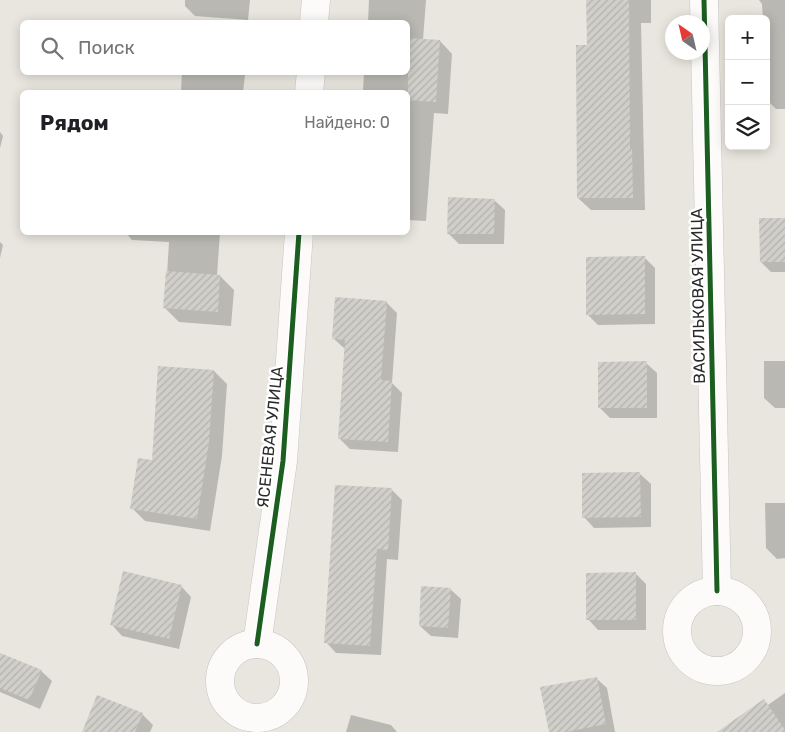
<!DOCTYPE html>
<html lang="ru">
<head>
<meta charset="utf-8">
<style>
  body { margin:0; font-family:Rubik,sans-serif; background:#f2f2f2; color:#202124 }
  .controls { position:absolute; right:15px; top:15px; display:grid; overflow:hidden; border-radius:8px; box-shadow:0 2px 12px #0003 }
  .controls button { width:45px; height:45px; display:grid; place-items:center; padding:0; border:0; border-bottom:1px solid #e0e0e0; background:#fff; color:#202124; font:25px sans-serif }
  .compass { position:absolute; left:665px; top:15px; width:45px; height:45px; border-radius:50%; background:#fff; box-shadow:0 2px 12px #0003; rotate:326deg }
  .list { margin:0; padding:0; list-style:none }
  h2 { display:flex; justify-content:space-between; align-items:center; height:65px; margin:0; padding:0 20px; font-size:21px }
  h2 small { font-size:16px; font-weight:400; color:#757577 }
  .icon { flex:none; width:28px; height:28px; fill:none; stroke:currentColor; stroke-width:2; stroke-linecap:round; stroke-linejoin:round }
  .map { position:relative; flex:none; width:785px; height:732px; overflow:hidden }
  .search { position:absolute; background:#fff; box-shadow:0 2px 12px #0003; left:20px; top:20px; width:390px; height:55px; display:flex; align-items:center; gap:12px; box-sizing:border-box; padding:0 18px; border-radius:8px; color:#757577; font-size:19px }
  .panel { position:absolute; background:#fff; box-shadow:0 2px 12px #0003; left:20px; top:90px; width:390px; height:145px; border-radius:8px }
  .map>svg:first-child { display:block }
  .shadow { fill:#0003 }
  .building { fill:url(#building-hatch) }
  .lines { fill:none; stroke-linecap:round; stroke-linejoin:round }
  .minor-casing { stroke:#c6c5c5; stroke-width:29 }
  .minor { stroke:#fcfbfa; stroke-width:28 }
  .cycleway-casing { stroke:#fff; stroke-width:8 }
  .cycleway { stroke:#1b5e20; stroke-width:5 }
  .labels { text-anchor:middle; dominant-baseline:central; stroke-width:5; stroke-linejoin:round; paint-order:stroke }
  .street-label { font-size:16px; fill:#2a2a2a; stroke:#fff }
</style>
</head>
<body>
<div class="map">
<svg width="785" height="732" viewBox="0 0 785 732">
  <defs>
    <pattern id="building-hatch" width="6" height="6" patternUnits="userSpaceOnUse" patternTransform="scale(1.25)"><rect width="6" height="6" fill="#d1cfca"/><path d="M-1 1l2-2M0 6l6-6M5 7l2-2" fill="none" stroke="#b4b2ae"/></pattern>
  </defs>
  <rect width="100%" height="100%" fill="#e9e6df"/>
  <g class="shadow">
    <path d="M185 0H250L248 20 195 16 185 6Z"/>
    <path d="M369 0H426L423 40 440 41 452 54 448 114 434 113 426 221 408 220V92H363L364 72H408V22H368Z"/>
    <path d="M588 0H651V23H641L645 210H591L578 198 588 46Z"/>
    <path d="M759 0H785V109H776L766 99V19H763L762 4Z"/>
    <path d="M182 72H242L245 75 243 92H181Z"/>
    <path d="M0 132 3 136 0 148Z"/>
    <path d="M494 200 505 210 504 244H459L448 233Z"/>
    <path d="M785 219V272H771L761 262Z"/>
    <path d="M125 232H220L217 276H220L234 290 231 326 179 322 165 308 169 242 132 240Z"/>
    <path d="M0 242 3 245 0 258Z"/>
    <path d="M644 257 655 268V324L598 325 587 314Z"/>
    <path d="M386 302 397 313 392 383 402 393 398 452 350 449 340 439 345 349 333 338Z"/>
    <path d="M764 361H785V408H775L764 398Z"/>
    <path d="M646 363 657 373V418H610L600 408Z"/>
    <path d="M214 371 227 384 222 456 210 531 145 521 132 508 153 462Z"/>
    <path d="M640 474 651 484V527L594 528 584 517Z"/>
    <path d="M392 490 402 500 398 560 387 559 381 655 336 653 326 642Z"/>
    <path d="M765 503H785V558L777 559 766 548Z"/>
    <path d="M635 573 646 584V630H598L588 619Z"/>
    <path d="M181 586 191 597 179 649 122 636 112 625Z"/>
    <path d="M450 589 461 599 458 638 431 636 420 626Z"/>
    <path d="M0 660 41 671 52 681 40 709 0 692Z"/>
    <path d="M596 678 607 688 615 732H551Z"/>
    <path d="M785 693V732H736L768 705Z"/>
    <path d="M142 714 153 725 150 732H83Z"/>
    <path d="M351 715 391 725 397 732H346Z"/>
  </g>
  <g class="building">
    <path d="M586 0H629L630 149H632L633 198H577L576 45H587Z"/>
    <path d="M408 38 440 40 436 102 408 100Z"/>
    <path d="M448 197 495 199 494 234H447Z"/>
    <path d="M759 218H785V262H760Z"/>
    <path d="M645 256V314L586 315V257Z"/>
    <path d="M166 271 220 275 218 312 163 308Z"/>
    <path d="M335 297 387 301 381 380 392 381 388 442 338 439 345 340 332 339Z"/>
    <path d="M647 361V408H598V362Z"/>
    <path d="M158 366 214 370 209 442 197 519 130 509 138 458 152 460Z"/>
    <path d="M640 472 641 517 582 518V473Z"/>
    <path d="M335 485 392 488 388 550 377 549 370 646 324 643Z"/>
    <path d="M123 571 182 585 169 639 110 625Z"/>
    <path d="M636 572V620H586V573Z"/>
    <path d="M421 586 451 588 448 628 419 626Z"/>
    <path d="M0 653 42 670 29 700 0 688Z"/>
    <path d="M597 677 606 724 566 732H549L540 687Z"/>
    <path d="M97 695 143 713 135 732H82Z"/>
    <path d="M764 699 785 730V732H717Z"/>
  </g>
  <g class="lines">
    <g class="minor-casing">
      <g id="minor">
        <path d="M704 0 717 591"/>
        <path d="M314 22 316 0"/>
        <path d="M309 92 311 72"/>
        <circle cx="717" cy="631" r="40"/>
        <path d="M257 644 283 461 299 232"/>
        <circle cx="257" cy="681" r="37"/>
      </g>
    </g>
    <use href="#minor" class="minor"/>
    <g class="cycleway-casing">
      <g id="cycleway">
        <path d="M704 0 717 591"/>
        <path d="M257 644 283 461 299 232"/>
      </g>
    </g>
    <use href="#cycleway" class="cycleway"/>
  </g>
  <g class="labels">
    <g class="street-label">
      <text transform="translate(698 296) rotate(-91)">ВАСИЛЬКОВАЯ УЛИЦА</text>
      <text transform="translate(270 437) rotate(-84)">ЯСЕНЕВАЯ УЛИЦА</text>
    </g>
  </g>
</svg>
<div class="controls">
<button>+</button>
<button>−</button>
<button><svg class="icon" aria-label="layers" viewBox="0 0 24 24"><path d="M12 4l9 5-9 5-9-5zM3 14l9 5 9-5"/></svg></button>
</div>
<svg class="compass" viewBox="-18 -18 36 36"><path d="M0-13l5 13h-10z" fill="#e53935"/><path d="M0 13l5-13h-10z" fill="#757577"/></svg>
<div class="search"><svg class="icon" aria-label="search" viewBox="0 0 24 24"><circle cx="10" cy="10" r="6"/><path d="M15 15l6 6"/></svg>Поиск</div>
<section class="panel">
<h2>Рядом<small>Найдено: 0</small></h2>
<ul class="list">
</ul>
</section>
</div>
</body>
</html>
